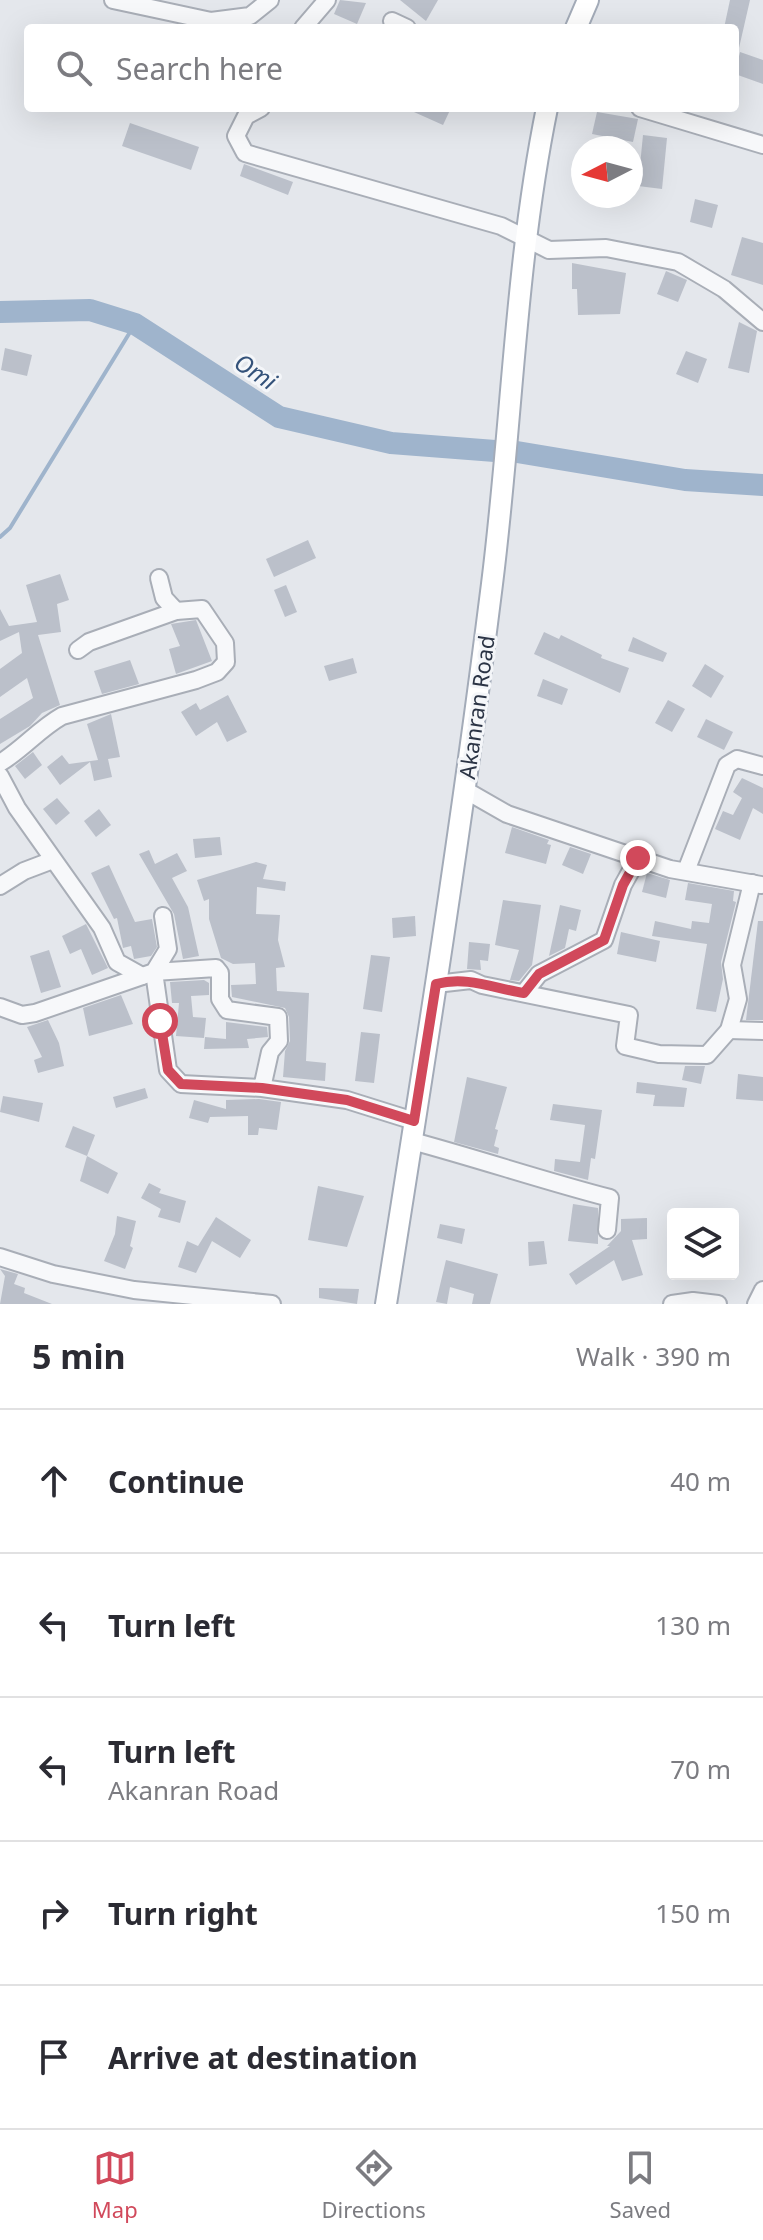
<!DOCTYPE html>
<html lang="en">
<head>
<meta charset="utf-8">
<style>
  body { margin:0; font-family:"Noto Sans",sans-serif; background:#f7f7f7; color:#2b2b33 }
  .controls { position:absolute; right:24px; bottom:24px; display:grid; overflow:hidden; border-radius:8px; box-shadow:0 8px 32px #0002 }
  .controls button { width:72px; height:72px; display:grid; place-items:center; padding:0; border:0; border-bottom:2px solid #e1e1e2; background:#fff; color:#2b2b33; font:40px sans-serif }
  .compass { position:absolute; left:571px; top:136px; width:72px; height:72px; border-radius:50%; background:#fff; box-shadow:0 8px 32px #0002; rotate:264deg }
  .stop { position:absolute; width:24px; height:24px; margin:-18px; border:6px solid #d1495b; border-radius:50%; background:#fff }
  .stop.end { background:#d1495b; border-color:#fff; box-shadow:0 2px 8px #0008 }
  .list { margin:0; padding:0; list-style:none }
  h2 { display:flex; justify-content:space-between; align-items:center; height:104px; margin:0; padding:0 32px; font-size:34px }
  h2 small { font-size:26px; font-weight:400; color:#7c7c81 }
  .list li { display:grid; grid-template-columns:52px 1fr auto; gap:24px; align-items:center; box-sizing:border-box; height:144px; padding:0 32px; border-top:2px solid #e1e1e2 }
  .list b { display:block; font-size:30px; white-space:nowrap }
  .list p { margin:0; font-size:26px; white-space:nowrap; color:#7c7c81 }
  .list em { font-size:26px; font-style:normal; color:#7c7c81 }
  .icon { flex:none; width:44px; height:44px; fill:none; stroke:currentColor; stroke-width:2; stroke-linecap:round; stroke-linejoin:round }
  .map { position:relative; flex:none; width:763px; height:1304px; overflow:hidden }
  .search { position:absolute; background:#fff; box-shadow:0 8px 32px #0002; left:24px; right:24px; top:24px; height:88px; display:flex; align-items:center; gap:20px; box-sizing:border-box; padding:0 28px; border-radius:8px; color:#7c7c81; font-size:30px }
  .sheet { height:824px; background:#fff }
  nav { display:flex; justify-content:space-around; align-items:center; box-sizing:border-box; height:112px; border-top:2px solid #e1e1e2; background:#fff; font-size:22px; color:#7c7c81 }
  nav a { display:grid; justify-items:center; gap:4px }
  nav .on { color:#d1495b }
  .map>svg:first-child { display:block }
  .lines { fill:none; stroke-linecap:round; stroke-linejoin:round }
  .stream { stroke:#9fb4cc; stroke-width:4 }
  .river { stroke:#9fb4cc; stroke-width:22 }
  .building { fill:#bbc0ca }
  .minor-casing { stroke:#a9aeb7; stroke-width:20 }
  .major-casing { stroke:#a3abb8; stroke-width:24 }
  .minor { stroke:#f7f8fa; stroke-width:16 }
  .major { stroke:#fff; stroke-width:20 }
  .route { stroke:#d1495b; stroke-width:10 }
  .labels { text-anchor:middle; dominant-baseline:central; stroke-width:6; stroke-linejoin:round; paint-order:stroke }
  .street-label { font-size:22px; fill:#2b3445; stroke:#f4f6f9 }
  .water-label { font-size:24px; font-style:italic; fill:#34527a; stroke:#f4f6f9 }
</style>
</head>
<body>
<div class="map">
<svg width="763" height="1304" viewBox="0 0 763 1304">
  <rect width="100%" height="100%" fill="#e4e7ec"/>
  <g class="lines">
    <path class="stream" d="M0 537 10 528 135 324"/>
    <g class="river">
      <path d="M0 312 90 310 135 324 279 417 391 443 495 451"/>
      <path d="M517 452 685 480 763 485"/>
    </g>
  </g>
  <g class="building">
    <path d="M340 0 366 3 357 24 334 14Z"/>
    <path d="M400 0H438L426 21Z"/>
    <path d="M730 0H750L739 48 735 47V28H724Z"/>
    <path d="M740 52 763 60V84L735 74Z"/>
    <path d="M405 108H451L443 125Z"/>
    <path d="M597 112 638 119 633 142 592 134Z"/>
    <path d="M130 123 199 147 191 170 122 146Z"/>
    <path d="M643 135 667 138 662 189 638 186Z"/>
    <path d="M244 164 293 182 288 195 240 176Z"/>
    <path d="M695 199 718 205 712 228 690 222Z"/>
    <path d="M742 237 763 243V285L731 275Z"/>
    <path d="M572 263 626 273 620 314 578 315 577 289H572Z"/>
    <path d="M666 271 687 280 678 302 657 294Z"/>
    <path d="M739 322 757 331 749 373 728 368Z"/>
    <path d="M5 348 32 355 27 376 1 370Z"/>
    <path d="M686 351 707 359 698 383 676 374Z"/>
    <path d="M308 540 316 558 274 577 266 559Z"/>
    <path d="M60 574 69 600 57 604 61 632 38 635 60 705 42 713 30 726 0 744V719L33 698 27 678 0 697V669L22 653 19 632 0 641V609L9 626 37 622 26 585Z"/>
    <path d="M286 585 297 612 285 617 274 590Z"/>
    <path d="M196 620 212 661 176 674 169 649 180 646 171 624Z"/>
    <path d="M544 632 559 639 561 635 602 655 601 658 629 668 620 693 534 654Z"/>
    <path d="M633 637 667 653 663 662 628 651Z"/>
    <path d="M353 658 357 673 329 681 324 666Z"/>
    <path d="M130 660 139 684 102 694 94 671Z"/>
    <path d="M705 664 724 676 711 698 692 686Z"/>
    <path d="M543 679 568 689 562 705 537 696Z"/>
    <path d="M228 695 247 732 227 742 217 722 196 736 181 712 196 703 200 710Z"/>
    <path d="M668 700 685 709 672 732 655 723Z"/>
    <path d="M111 714 120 757 108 759 112 777 94 781 90 762 60 785 47 767 62 755 69 764 98 760 87 724Z"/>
    <path d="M706 719 733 732 724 750 697 737Z"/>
    <path d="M33 752 42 765 25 779 15 766Z"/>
    <path d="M742 778 763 788V814L753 808 740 840 715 829 723 811 733 815 742 798 733 792Z"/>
    <path d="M57 798 70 813 56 825 43 809Z"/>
    <path d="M99 809 111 825 96 837 84 821Z"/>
    <path d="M512 827 549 840 547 844 551 845 546 864 505 853Z"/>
    <path d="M220 837 222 855 195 858 193 839Z"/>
    <path d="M570 847 591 854 583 874 562 865Z"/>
    <path d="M149 850 155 864 177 853 187 871 172 878 188 907 199 956 183 959 174 914 139 854Z"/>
    <path d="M256 862 267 865 263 879 286 882 285 891 257 887 256 914 280 915 278 940 285 967 276 968 277 991 309 993 306 1061 326 1063 325 1081 283 1077 285 1051 290 1041 289 1017 285 1008 232 997 231 985 256 984 255 963 233 964 221 958 209 919V899L204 901 197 880Z"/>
    <path d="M109 865 135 922 152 919 157 947 151 956 134 959 131 946 123 948 117 918 114 919 91 873Z"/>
    <path d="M647 873 670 880 666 898 642 892Z"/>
    <path d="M688 883 734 891 733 901 736 902 721 962 723 979 716 1012 696 1009 707 944 652 936 655 921 691 929 692 921 709 923 712 904 685 900Z"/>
    <path d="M503 900 541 905 532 965 519 981 510 980 519 950 495 945Z"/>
    <path d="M560 905 581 910 576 931 569 929 565 948 549 956Z"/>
    <path d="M415 916 416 936 393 938 392 918Z"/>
    <path d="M758 921H763V1020H746Z"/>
    <path d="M86 924 108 968 92 975 81 949 70 954 62 936Z"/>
    <path d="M621 932 660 941 656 962 617 954Z"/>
    <path d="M469 942 490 944 488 961 480 960 481 970 467 969Z"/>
    <path d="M49 950 61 987 41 993 30 956Z"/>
    <path d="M371 955 390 957 382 1012 363 1009Z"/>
    <path d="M204 980 209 983V995L191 996 193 1017 206 1018 204 1038 176 1036 179 1003H172L170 982Z"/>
    <path d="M121 995 133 1024 89 1036 83 1008Z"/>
    <path d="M48 1020 59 1043 64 1066 38 1073 34 1060 42 1057 27 1027Z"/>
    <path d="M226 1022 267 1027 268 1037 247 1039 249 1048 204 1049 205 1037 226 1039Z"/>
    <path d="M361 1032 380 1034 374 1083 355 1081Z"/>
    <path d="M685 1066H705L701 1084 682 1080Z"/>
    <path d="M738 1074 763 1077V1101L736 1099Z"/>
    <path d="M467 1077 507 1087 495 1129 498 1130 494 1146 499 1148 498 1154 454 1142Z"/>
    <path d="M637 1082 687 1088 684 1107 653 1106 655 1095 636 1093Z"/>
    <path d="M145 1088 148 1098 116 1108 113 1097Z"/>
    <path d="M3 1096 43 1103 39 1122 0 1112Z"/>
    <path d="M259 1099 281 1102 277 1130 259 1128 258 1135H248V1116L210 1117 208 1123 189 1118 194 1100 226 1109V1100Z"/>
    <path d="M553 1104 602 1110 595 1159 591 1158 588 1180 554 1171 555 1159 580 1162 585 1125 550 1120Z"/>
    <path d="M73 1126 95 1135 87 1156 65 1147Z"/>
    <path d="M87 1156 118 1173 108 1194 80 1181Z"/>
    <path d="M149 1183 161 1189 159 1193 186 1201 180 1223 158 1217 161 1209 141 1198Z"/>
    <path d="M318 1186 364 1196 347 1247 308 1240Z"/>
    <path d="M573 1204 598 1208V1244L568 1241Z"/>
    <path d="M117 1216 136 1221 130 1246 133 1248 125 1269 104 1261 115 1234Z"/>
    <path d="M216 1217 251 1240 240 1258 212 1241 196 1273 178 1267 187 1241 198 1246Z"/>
    <path d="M647 1218V1239L632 1240 643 1275 622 1281 614 1260 576 1285 569 1274 610 1246H607L621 1231V1219Z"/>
    <path d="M440 1224 465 1229 462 1244 437 1238Z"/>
    <path d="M544 1241 547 1264 529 1266 528 1242Z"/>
    <path d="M446 1260 498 1274 490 1304H472L474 1294 450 1287 447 1304 436 1302Z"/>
    <path d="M0 1269 18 1274 14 1284 25 1288 24 1293 52 1304H0L5 1276Z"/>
    <path d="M319 1288 359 1289 357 1304 319 1298Z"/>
  </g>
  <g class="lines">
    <g class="minor-casing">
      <g id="minor">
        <path d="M113 0 211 21 250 16 270 0"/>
        <path d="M392 21 407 28"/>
        <path d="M303 28 327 0"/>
        <path d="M261 108 246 116 236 136 245 153 501 226 549 250 606 248 678 262 724 289 763 322"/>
        <path d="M640 108 763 145"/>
        <path d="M159 578 164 598 176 611"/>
        <path d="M0 763C23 749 39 729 62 716L196 680 217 672 226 662 225 643 202 609 176 611 89 642 78 650"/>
        <path d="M0 776 17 808 102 928 117 962 142 976"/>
        <path d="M465 790 507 814 670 869 761 885"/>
        <path d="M686 871 727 765 737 759 763 766"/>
        <path d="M0 886 24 871 53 860"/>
        <path d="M436 984 471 980 482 985 629 1015 625 1046 659 1054 707 1055 729 1030 738 999 732 965 752 883"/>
        <path d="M524 993 539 974 604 940 623 885 638 858"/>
        <path d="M0 1007 22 1015 35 1013 154 972 168 949 163 916"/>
        <path d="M729 1030 763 1031"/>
        <path d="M262 1088 270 1052 279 1041 278 1017 227 1010 220 999V973L216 968 154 972 168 1070 181 1084 262 1088 347 1100 414 1121"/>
        <path d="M412 1141C479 1159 544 1181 610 1198L607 1230"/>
        <path d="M0 1257 53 1274 134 1290 272 1304"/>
        <path d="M672 1304 693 1301 718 1304"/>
        <path d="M756 1304 763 1290"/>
      </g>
    </g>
    <g class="major-casing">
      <g id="major">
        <path d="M576 28 588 0"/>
        <path d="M386 1304C424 1064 462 825 492 584 512 426 515 264 547 108"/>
      </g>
    </g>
    <use href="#minor" class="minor"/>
    <use href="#major" class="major"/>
  </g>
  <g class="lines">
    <path class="route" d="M160 1021 168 1070 181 1084 262 1088 347 1100 414 1121 436 984C467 976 493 988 524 993L539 974 604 940 623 885 638 858"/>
  </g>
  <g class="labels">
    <g class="street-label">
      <text transform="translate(476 707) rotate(-82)">Akanran Road</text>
    </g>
    <g class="water-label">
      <text transform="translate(256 371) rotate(33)">Omi</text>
    </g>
  </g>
</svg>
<div class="controls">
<button><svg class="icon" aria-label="layers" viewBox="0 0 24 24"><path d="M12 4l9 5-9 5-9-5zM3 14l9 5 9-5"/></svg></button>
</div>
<svg class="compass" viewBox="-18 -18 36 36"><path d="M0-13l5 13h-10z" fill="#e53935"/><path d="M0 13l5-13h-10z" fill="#7c7c81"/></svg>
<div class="stop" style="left:160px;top:1021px"></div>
<div class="stop end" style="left:638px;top:858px"></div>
<div class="search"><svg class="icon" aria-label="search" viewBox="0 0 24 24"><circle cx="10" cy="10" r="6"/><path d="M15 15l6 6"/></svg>Search here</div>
</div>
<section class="sheet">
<h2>5 min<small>Walk · 390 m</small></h2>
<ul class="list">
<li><svg class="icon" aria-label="ahead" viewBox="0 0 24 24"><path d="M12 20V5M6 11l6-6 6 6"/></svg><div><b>Continue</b></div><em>40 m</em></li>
<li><svg class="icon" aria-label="left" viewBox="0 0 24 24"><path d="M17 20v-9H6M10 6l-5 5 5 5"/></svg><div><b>Turn left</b></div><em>130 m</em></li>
<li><svg class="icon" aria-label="left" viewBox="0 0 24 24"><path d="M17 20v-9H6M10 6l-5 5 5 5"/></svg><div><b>Turn left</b><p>Akanran Road</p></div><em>70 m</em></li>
<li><svg class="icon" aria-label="right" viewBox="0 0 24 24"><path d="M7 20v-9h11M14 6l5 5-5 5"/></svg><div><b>Turn right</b></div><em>150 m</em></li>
<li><svg class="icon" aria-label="arrive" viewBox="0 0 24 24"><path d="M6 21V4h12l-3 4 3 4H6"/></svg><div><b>Arrive at destination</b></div></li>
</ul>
</section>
<nav>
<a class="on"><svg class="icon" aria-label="map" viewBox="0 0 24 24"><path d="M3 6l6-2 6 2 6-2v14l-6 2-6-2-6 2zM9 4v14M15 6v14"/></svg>Map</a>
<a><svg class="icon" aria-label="directions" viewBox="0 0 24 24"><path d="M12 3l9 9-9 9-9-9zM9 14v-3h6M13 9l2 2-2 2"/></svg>Directions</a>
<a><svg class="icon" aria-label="saved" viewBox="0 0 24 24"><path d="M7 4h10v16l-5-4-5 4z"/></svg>Saved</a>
</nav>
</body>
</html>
